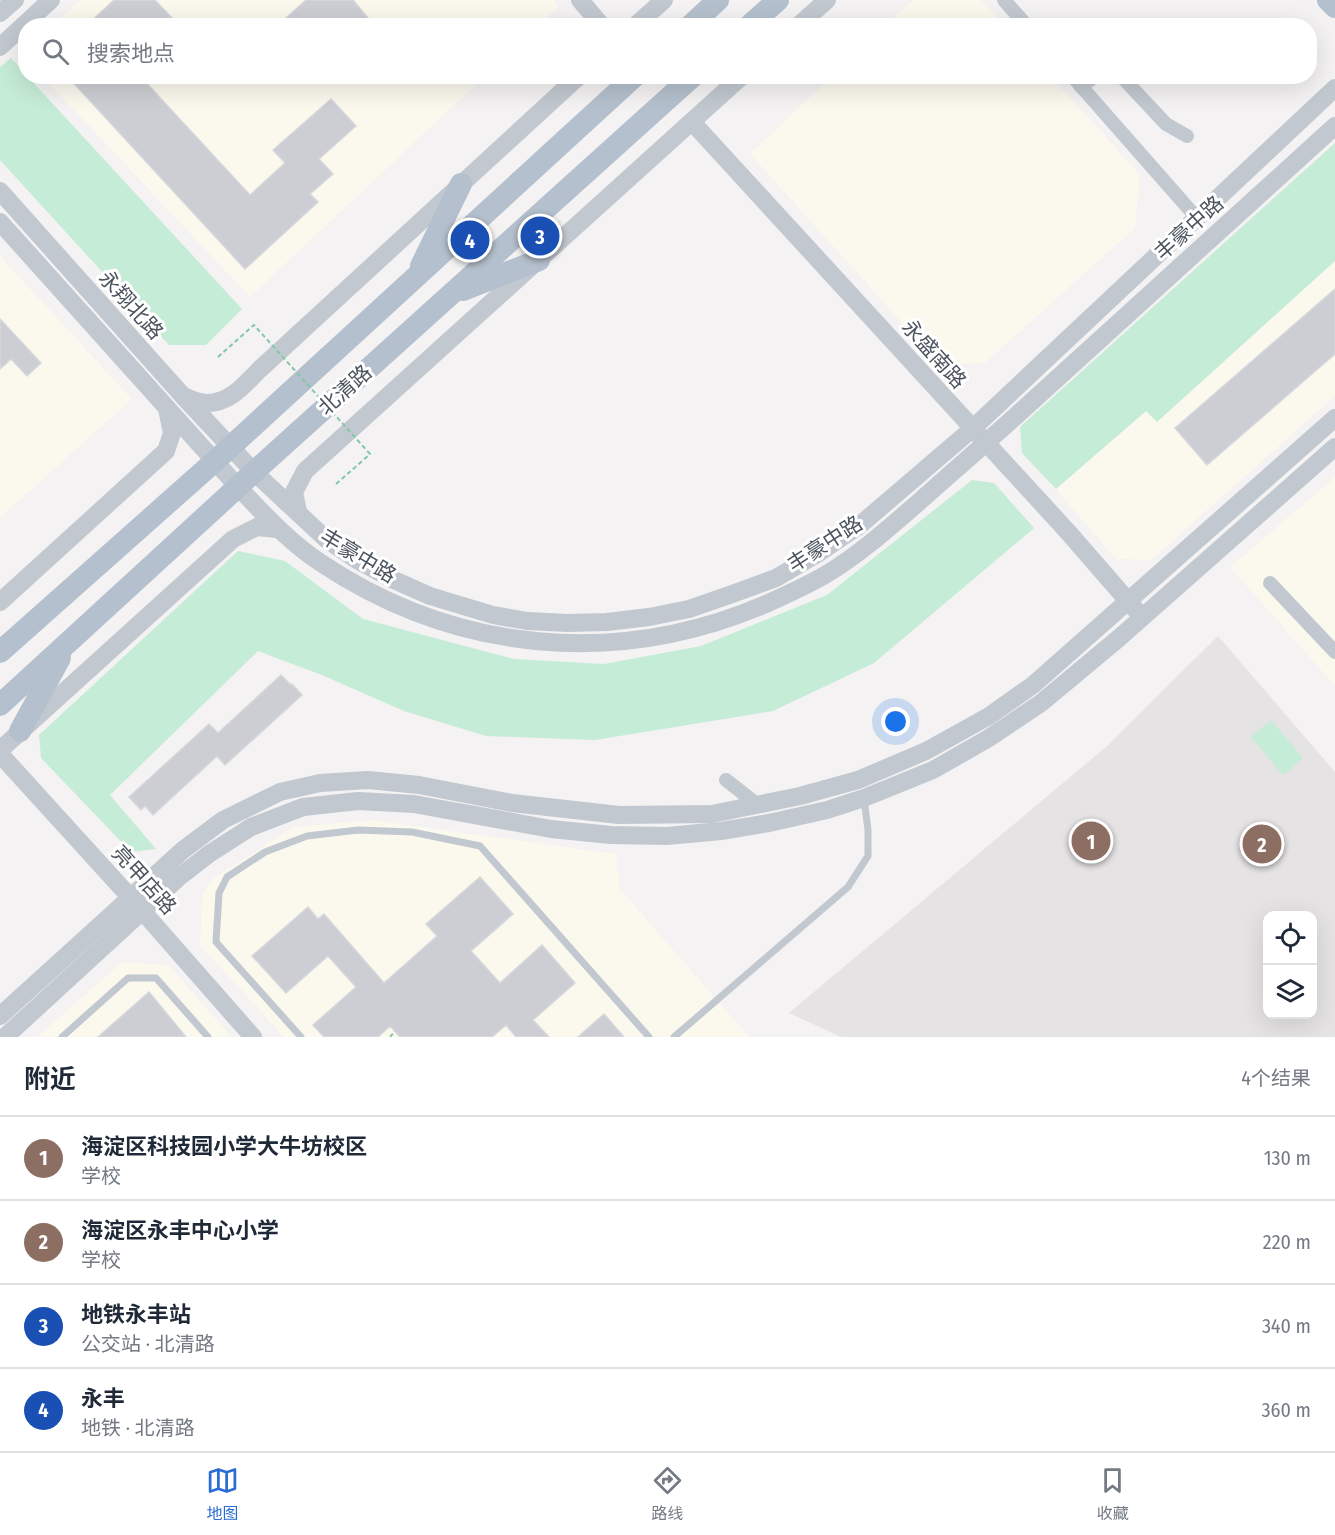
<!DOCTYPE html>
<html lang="zh">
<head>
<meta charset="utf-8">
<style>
  body { margin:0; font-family:"Fira Sans Condensed","Noto Sans SC",sans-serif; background:#f6f6f7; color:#1f2937 }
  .controls { position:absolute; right:18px; bottom:18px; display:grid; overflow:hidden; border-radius:12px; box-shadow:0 6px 24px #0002 }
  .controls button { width:54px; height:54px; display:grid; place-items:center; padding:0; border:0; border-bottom:2px solid #e0e1e3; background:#fff; color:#1f2937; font:30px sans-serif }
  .you { position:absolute; left:896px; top:722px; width:21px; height:21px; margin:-15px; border:4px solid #fff; border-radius:50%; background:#1a73e8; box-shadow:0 0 0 9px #1a73e833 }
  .badge { display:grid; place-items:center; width:39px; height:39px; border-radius:50%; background:#2a6dd6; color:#fff; font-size:20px; font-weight:700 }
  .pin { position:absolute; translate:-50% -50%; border:3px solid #fff; box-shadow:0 2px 6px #0006 }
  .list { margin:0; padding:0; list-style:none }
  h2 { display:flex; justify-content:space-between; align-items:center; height:78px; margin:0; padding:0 24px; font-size:26px }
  h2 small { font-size:20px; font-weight:400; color:#747a83 }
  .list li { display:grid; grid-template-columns:39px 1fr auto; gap:18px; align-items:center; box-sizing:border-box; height:84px; padding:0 24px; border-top:2px solid #e0e1e3 }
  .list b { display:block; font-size:22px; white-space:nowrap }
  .list p { margin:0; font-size:20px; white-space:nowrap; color:#747a83 }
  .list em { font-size:20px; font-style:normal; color:#747a83 }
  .icon { flex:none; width:33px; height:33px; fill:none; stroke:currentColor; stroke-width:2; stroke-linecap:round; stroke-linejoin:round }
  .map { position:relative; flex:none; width:1335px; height:1037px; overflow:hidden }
  .search { position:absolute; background:#fff; box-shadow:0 6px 24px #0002; left:18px; right:18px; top:18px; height:66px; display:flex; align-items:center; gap:15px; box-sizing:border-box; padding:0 21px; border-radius:24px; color:#747a83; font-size:22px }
  .sheet { height:414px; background:#fff }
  nav { display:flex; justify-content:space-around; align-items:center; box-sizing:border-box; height:84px; border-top:2px solid #e0e1e3; background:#fff; font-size:16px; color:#747a83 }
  nav a { display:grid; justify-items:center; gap:3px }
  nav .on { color:#2a6dd6 }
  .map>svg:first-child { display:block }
  .commercial { fill:#fbf8ee }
  .education { fill:#e5e3e3; fill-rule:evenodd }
  .green { fill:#c5ecd6 }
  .building { fill:#ccced3; stroke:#d6d8dc; stroke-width:1.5 }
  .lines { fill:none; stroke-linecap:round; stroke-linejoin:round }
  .path { stroke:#80c8a7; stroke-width:2; stroke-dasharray:4.5 3; stroke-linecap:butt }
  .service { stroke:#c1c8cf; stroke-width:7 }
  .minor { stroke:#c1c8cf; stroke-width:14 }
  .tertiary { stroke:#c1c8cf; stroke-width:18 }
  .primary { stroke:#b4c0cd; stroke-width:22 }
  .path-bridge { stroke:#80c8a7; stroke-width:2; stroke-dasharray:4.5 3; stroke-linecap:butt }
  .labels { text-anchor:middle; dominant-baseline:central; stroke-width:6; stroke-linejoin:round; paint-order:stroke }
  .street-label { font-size:21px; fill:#4b545e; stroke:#fff }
</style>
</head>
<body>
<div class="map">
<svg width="1335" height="1037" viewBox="0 0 1335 1037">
  <rect width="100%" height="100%" fill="#f4f2f2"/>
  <g class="commercial">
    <path d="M80 0H554L559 6 538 26H52Z"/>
    <path d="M913 0H981L1004 25H886Z"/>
    <path d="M832 76 1051 77 1140 175 1135 228 985 363 940 365 750 154Z"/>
    <path d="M43 77H484L250 297Z"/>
    <path d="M0 256 132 399 0 518Z"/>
    <path d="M1335 261V396L1151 560 1116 559 1056 489 1146 411 1157 421Z"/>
    <path d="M1335 477V686L1230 567Z"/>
    <path d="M372 820 616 854 620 889 749 1037H284L200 945 202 895 210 881 293 827Z"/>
    <path d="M122 962 168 965 232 1037H37Z"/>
  </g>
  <path class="education" d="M1218 636 1335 772V1037H841L789 1013 1106 747ZM1268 916H1312V1014H1268Z"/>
  <g class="green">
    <path d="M11 58 25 73 26 76 28 77 242 309 206 345H169L0 160V67Z"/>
    <path d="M1335 143V261L1157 422 1146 411 1056 489 1022 453 1020 427Z"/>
    <path d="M972 480 994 483 1034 528 874 663 773 711 595 740 486 736 404 711 322 675 258 651 110 795 156 849 131 852 41 758 39 735 238 551 285 561 363 619 514 659 604 664 701 646 827 595Z"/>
    <path d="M1271 720 1303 758 1283 775 1251 737Z"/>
  </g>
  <g class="building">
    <path d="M114 0H155L172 18 164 26H86Z"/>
    <path d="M306 0H353L368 18 359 26H277Z"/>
    <path d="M67 76H140L250 195 285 163 273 150 331 99 356 126 319 159 333 174 310 194 318 202 245 269Z"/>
    <path d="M1335 289V354L1207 465 1175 428Z"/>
    <path d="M0 319 41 363 27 376 11 359 0 369Z"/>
    <path d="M281 675 291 685 292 684 302 695 225 765 217 756 153 815 145 806 141 810 129 797 209 724 218 733Z"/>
    <path d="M480 877 513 914 471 951 500 983 542 945 575 983 533 1020 549 1037H516L506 1025 492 1037H400L390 1026 378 1037H324L313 1025 356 987 328 956 286 993 252 956 308 907 318 919 324 914 384 983 437 936 426 924Z"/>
    <path d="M149 992 186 1037H98Z"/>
    <path d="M604 1014 624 1037H578Z"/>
  </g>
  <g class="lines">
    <path class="path" d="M390 1037 395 1031"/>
    <g class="service">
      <path d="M62 1037 128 978H156L208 1037"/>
      <path d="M301 1037 216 942 219 893 227 877 265 852 307 836 358 830 412 832 480 846 649 1037"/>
      <path d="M674 1037 848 887 868 856V830L864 799"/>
    </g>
    <g class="minor">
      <path d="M1004 0 1027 26"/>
      <path d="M1072 76 1196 217"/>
      <path d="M1121 76 1166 124 1187 136"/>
      <path d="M1081 87 1095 76"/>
      <path d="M1270 583 1335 652"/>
      <path d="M726 780 758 805"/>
    </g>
    <g class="tertiary">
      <path d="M580 0 602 26"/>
      <path d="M0 13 15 0"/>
      <path d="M635 26 664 0"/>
      <path d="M798 26 827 0"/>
      <path d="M0 47 51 0"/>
      <path d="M692 122 1068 532 1135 609"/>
      <path d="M0 191 183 396 254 472 326 539 357 560 394 580 430 596 493 615 527 621 568 623 607 622 649 617 689 609 735 593 776 578 817 554 860 525 972 429 1335 88"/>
      <path d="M0 222 238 487C264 514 289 542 321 563 456 653 617 668 766 604 786 595 806 586 825 575 860 554 890 527 920 501 956 469 993 437 1029 404 1131 311 1233 219 1335 126"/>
      <path d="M183 396C190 399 199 403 207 403 230 403 244 385 259 370L579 76"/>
      <path d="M298 512 294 492 305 471 742 76"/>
      <path d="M0 602 166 451 172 433 167 409"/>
      <path d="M0 750 233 539 257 527 277 529"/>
      <path d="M0 754 130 897 253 1037"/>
      <path d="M0 1016 183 850 223 820 280 792 320 783 368 780 419 785 512 803 619 815 712 814 800 796 858 780 926 751 989 716 1033 685 1335 418"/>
      <path d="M5 1037 178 878 209 854 251 827 303 807 358 801 414 804 551 829 611 835 667 836 721 831 769 823 827 810 864 798 933 770 989 738 1041 703 1119 638 1335 447"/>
    </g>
    <g class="primary">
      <path d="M1328 0 1335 7"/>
      <path d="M690 26 718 0"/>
      <path d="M749 26 778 0"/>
      <path d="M421 266 461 184"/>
      <path d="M463 290 539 260"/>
      <path d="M0 652 215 461 635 76"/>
      <path d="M0 705 266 461 693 76"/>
      <path d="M20 731 60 658"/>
    </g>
    <path class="path-bridge" d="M218 357 254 325 370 454 335 485"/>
  </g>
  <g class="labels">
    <g class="street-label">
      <text transform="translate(1189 228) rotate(-42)">丰豪中路</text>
      <text transform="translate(131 305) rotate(48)">永翔北路</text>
      <text transform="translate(934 354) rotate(48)">永盛南路</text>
      <text transform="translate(345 390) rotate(-42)">北清路</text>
      <text transform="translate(825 544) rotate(-33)">丰豪中路</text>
      <text transform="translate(358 556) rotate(31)">丰豪中路</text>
      <text transform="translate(144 880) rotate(48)">亮甲店路</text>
    </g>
  </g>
</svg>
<div class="controls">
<button><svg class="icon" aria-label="locate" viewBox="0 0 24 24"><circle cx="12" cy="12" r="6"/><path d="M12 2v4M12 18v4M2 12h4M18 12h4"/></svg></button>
<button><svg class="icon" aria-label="layers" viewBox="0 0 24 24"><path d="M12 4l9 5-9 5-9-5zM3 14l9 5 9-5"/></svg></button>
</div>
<div class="you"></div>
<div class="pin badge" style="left:1091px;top:841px;background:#8d6e63">1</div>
<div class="pin badge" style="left:1262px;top:844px;background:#8d6e63">2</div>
<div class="pin badge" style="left:540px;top:236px;background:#1a4fb4">3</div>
<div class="pin badge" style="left:470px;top:240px;background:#1a4fb4">4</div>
<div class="search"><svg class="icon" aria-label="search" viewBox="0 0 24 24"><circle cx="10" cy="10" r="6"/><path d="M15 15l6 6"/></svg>搜索地点</div>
</div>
<section class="sheet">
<h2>附近<small>4个结果</small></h2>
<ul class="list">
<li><span class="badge" style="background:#8d6e63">1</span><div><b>海淀区科技园小学大牛坊校区</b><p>学校</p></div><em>130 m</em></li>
<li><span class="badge" style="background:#8d6e63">2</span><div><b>海淀区永丰中心小学</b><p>学校</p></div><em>220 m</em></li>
<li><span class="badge" style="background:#1a4fb4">3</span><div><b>地铁永丰站</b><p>公交站 · 北清路</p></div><em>340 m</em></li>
<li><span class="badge" style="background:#1a4fb4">4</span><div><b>永丰</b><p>地铁 · 北清路</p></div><em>360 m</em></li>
</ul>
</section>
<nav>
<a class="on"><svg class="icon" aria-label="map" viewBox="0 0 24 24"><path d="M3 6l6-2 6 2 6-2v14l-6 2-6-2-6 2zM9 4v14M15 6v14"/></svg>地图</a>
<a><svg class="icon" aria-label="directions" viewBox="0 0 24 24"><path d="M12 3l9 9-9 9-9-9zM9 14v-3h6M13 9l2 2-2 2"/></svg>路线</a>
<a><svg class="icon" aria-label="saved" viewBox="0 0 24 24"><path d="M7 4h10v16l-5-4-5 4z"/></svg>收藏</a>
</nav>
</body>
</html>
